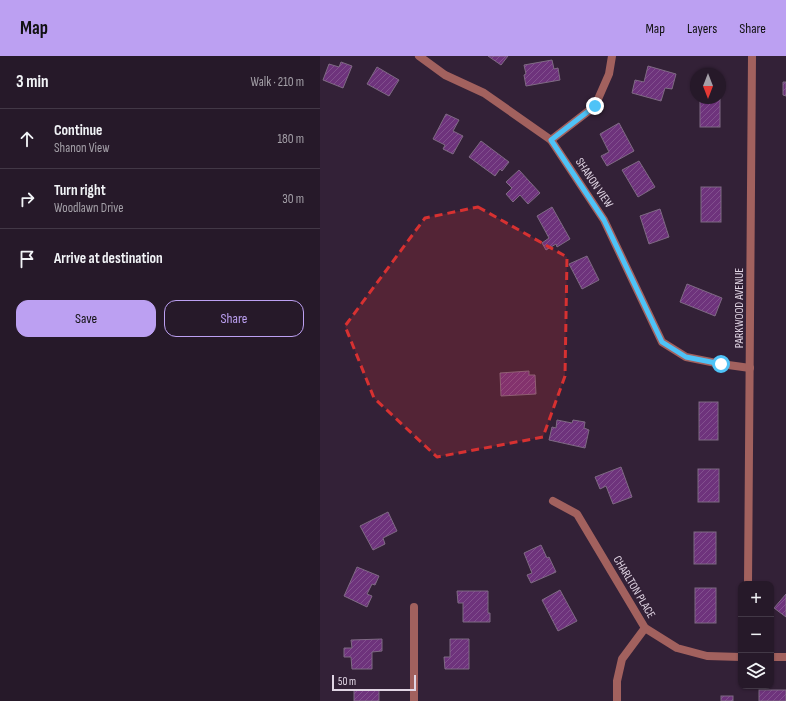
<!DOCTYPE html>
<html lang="en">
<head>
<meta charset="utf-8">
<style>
  body { margin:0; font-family:"Sofia Sans Condensed",sans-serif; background:#322635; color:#f1f3f6 }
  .controls { position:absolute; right:12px; bottom:12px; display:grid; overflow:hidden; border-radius:8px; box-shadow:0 1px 3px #0004 }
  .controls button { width:36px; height:36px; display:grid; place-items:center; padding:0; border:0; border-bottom:1px solid #423846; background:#261929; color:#f1f3f6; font:20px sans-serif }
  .compass { position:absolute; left:370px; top:12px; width:36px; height:36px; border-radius:50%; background:#261929; box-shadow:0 1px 3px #0004; rotate:180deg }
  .scale { position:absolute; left:12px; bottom:10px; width:84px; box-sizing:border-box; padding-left:4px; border:2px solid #e1d5e4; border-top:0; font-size:11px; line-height:14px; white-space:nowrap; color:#e1d5e4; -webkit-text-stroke:3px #332137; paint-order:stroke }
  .stop { position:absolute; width:12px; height:12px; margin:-9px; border:3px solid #4fc3f7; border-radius:50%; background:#fff }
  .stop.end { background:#4fc3f7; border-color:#fff; box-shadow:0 1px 4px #0008 }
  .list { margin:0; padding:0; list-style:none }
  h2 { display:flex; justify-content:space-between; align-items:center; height:52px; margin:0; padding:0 16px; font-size:17px }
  h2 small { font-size:13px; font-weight:400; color:#a4a0a8 }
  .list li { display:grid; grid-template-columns:26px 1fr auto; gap:12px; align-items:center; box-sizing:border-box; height:60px; padding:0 16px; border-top:1px solid #423846 }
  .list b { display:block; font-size:15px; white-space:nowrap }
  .list p { margin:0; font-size:13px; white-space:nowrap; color:#a4a0a8 }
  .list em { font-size:13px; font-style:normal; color:#a4a0a8 }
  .actions { display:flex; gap:8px; padding:12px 16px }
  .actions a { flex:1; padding:9px 0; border:1px solid #bca0f2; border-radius:12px; text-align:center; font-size:14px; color:#bca0f2 }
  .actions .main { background:#bca0f2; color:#111 }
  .icon { flex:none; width:22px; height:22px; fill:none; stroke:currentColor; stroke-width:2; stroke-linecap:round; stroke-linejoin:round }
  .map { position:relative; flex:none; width:466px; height:645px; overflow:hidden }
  header { display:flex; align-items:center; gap:24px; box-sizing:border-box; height:56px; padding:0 20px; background:#bca0f2; color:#111 }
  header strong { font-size:19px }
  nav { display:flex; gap:22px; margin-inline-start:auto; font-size:14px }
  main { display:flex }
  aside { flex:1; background:#261929 }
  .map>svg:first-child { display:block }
  .building { fill:url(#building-hatch); stroke:#7f6a84 }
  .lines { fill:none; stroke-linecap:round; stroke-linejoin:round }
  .minor { stroke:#a2615e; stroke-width:8 }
  .route { stroke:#4fc3f7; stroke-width:5 }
  .marked { fill:#d73131; fill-opacity:0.2; stroke:#d73131; stroke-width:3; stroke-dasharray:8 5; stroke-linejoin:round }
  .labels { text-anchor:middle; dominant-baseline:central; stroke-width:3; stroke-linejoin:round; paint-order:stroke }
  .street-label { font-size:12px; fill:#e1d5e4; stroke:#332137 }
</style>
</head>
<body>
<header>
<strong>Map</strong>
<nav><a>Map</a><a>Layers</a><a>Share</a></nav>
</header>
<main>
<aside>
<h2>3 min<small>Walk · 210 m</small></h2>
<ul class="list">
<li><svg class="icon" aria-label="ahead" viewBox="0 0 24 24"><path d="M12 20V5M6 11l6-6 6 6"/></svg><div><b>Continue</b><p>Shanon View</p></div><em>180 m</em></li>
<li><svg class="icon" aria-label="right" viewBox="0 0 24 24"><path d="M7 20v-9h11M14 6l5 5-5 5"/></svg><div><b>Turn right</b><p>Woodlawn Drive</p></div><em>30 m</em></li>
<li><svg class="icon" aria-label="arrive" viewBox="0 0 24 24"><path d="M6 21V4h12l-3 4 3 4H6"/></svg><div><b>Arrive at destination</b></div></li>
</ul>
<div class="actions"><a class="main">Save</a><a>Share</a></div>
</aside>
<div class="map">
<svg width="466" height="645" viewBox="0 0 466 645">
  <defs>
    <pattern id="building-hatch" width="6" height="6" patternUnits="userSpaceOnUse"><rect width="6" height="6" fill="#6e337c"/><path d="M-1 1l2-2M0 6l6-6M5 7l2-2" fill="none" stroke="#82508e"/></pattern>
  </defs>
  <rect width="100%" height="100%" fill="#332137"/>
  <g class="building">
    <path d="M168 0H188L181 9Z"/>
    <path d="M232 4 234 13 238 12 240 24 206 30 204 19 206 18 204 9Z"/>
    <path d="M21 6 32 10 23 32 3 24 9 8 19 11Z"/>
    <path d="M328 10 356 18 352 33 345 32 341 45 312 37 315 24 324 26Z"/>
    <path d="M57 11 79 24 69 40 47 28Z"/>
    <path d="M463 26H466V40L463 39Z"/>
    <rect x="380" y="42" width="20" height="29"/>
    <path d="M126 58 139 64 133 75 143 80 133 98 123 93 125 89 113 83Z"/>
    <path d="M299 67 314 95 287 110 281 100 289 96 280 78Z"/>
    <path d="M161 85 189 106 182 115 180 113 175 120 149 101Z"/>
    <path d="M319 105 335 131 318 141 302 114Z"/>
    <path d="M199 114 220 137 208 148 200 139 193 146 186 138 192 132 186 126Z"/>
    <rect x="381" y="131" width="20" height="35"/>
    <path d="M232 151 250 183 237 191 236 188 226 194 222 187 229 182 217 160Z"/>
    <path d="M340 153 349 181 329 188 320 160Z"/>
    <path d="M267 200 279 224 262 233 249 208Z"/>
    <path d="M367 228 402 242 395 260 360 246Z"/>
    <path d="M209 315V319H215L216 338 181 340 180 317Z"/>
    <rect x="379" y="346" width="19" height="38"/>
    <path d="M237 364 252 367 253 364 265 366 264 372 269 374 265 392 229 384 232 371 236 372Z"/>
    <path d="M301 411 312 441 293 448 286 430 280 433 275 421Z"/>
    <rect x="378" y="413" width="21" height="33"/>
    <path d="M68 456 77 475 63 482 65 488 53 494 40 470Z"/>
    <rect x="374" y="476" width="22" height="32"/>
    <path d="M221 489 227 502 229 501 236 516 211 527 207 519 212 517 204 497Z"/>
    <path d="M37 511 59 520 55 529 52 528 47 538 52 540 47 551 24 540Z"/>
    <rect x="375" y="532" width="21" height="35"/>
    <path d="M240 534 257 565 238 575 222 544Z"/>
    <path d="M137 535H168V557H170V566H143V547H138Z"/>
    <path d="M466 538V561L454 552Z"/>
    <path d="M62 583V595L52 596V613H32L31 601H24V592H32L31 584Z"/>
    <path d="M130 583H149V613H125L124 601H130Z"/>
    <rect x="34" y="634" width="25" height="11"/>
    <rect x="439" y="634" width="27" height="11"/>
    <rect x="401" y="640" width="12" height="5"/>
  </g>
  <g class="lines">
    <g class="minor">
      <path d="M99 0 125 19 164 37 231 84 284 164 342 286 366 301 401 308 430 312"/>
      <path d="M231 84 275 50 289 18 292 0"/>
      <path d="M233 445 257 458 325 572 357 592 387 600 421 601"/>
      <path d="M428 528 432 0"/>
      <path d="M451 601H466"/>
      <path d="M94 645V551"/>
      <path d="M297 645V625L302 603 325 572"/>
    </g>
  </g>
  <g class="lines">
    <path class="route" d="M275 50 231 84 284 164 342 286 366 301 401 308"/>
  </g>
  <path class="marked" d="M158 151 247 201 245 320 223 381 117 401 54 342 25 270 105 162Z"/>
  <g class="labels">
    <g class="street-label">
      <text transform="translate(274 127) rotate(56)">SHANON VIEW</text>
      <text transform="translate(419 252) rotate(-90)">PARKWOOD AVENUE</text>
      <text transform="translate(314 531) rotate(59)">CHARLTON PLACE</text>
    </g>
  </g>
</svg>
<div class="controls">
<button>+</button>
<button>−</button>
<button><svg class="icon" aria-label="layers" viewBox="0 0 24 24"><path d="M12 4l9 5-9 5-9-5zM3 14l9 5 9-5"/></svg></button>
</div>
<svg class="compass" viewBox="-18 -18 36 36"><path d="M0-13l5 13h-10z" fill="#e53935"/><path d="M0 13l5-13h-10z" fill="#a4a0a8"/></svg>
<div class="scale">50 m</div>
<div class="stop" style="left:401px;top:308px"></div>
<div class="stop end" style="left:275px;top:50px"></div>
</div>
</main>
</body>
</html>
